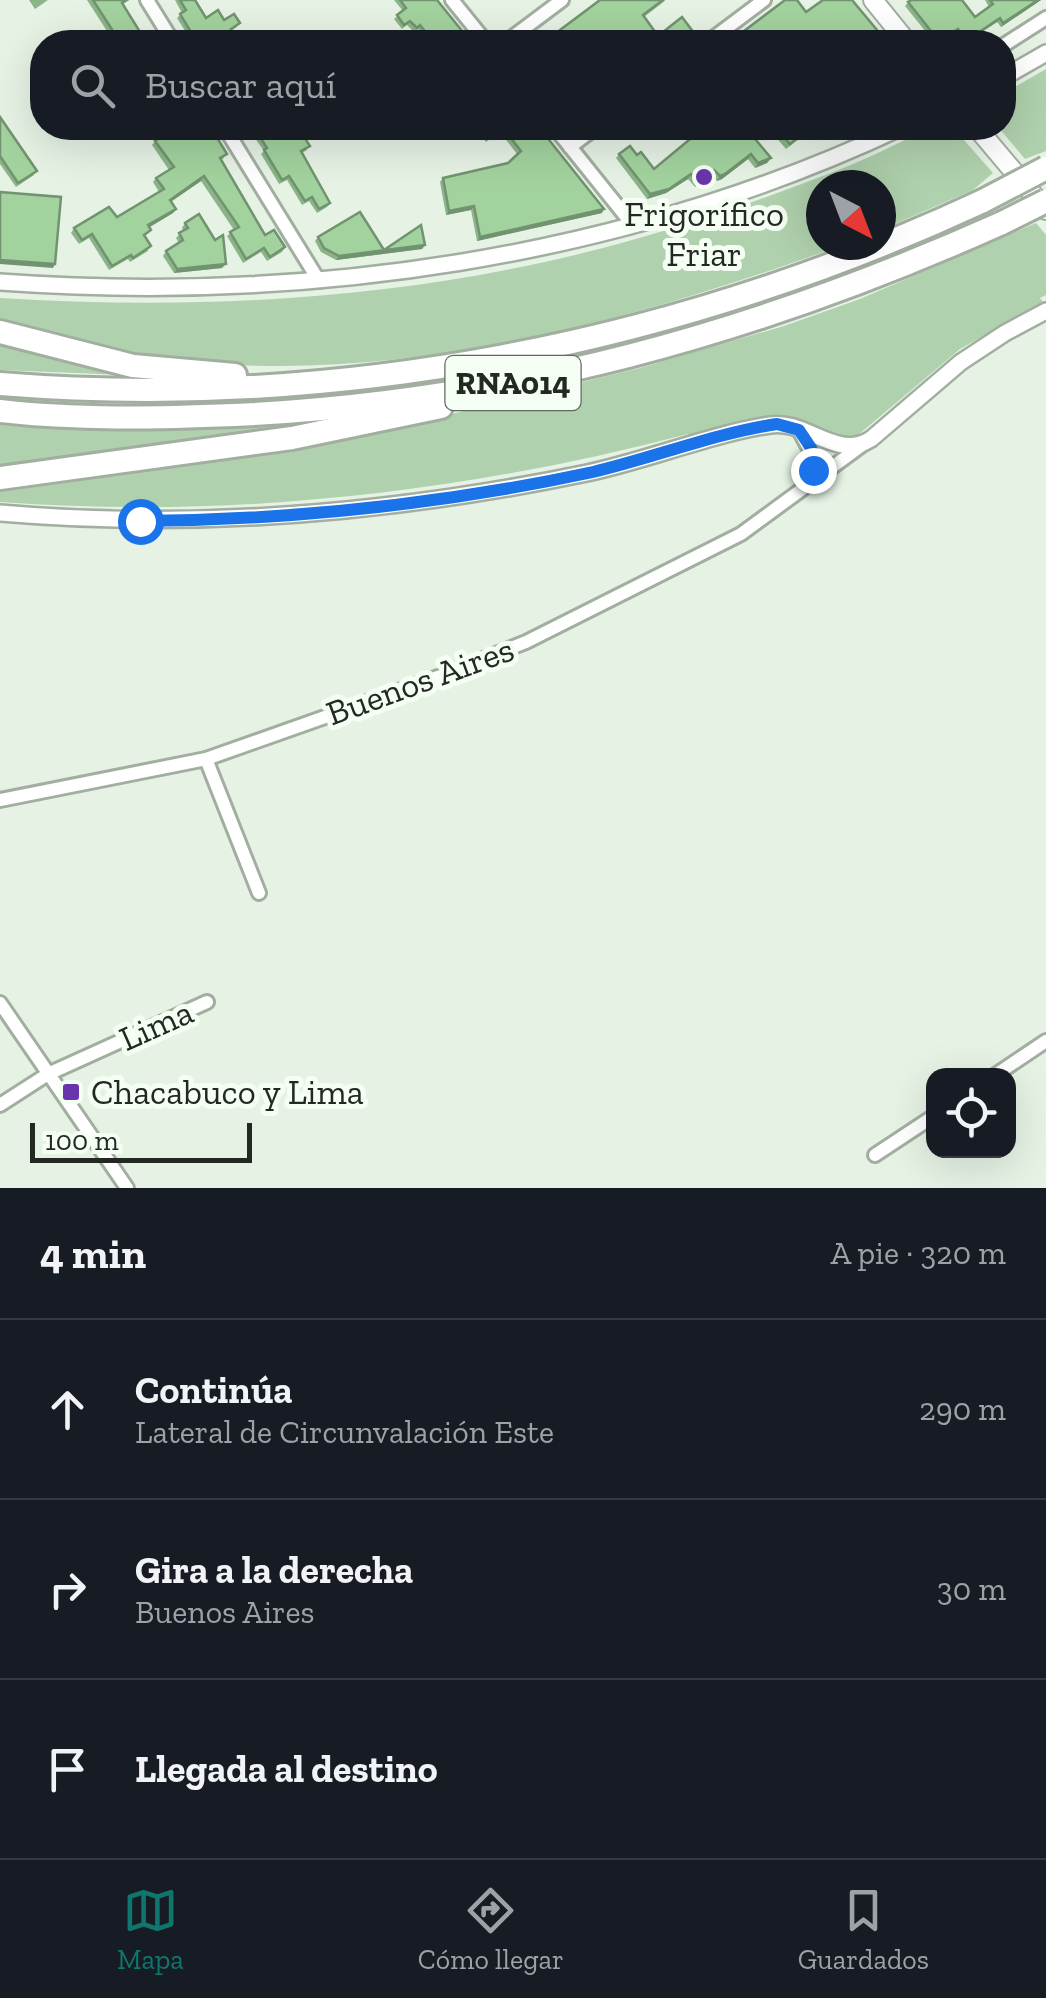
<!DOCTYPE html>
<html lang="es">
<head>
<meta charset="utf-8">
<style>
  body { margin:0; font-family:"Zilla Slab",serif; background:#20242c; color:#f1f3f6 }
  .controls { position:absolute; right:30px; bottom:30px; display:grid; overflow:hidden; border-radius:20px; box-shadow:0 10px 40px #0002 }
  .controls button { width:90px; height:90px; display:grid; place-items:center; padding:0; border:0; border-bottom:2px solid #363941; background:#171b24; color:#f1f3f6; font:50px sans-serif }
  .compass { position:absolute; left:806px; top:170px; width:90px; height:90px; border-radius:50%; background:#171b24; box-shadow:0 10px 40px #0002; rotate:138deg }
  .scale { position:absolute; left:30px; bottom:25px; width:222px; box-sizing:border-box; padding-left:10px; border:5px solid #232823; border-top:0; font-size:28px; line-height:35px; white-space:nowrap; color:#232823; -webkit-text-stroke:8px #f4fef3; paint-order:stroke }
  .stop { position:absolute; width:30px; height:30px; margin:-22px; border:8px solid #1a73e8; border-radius:50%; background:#fff }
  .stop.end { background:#1a73e8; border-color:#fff; box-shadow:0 2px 10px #0008 }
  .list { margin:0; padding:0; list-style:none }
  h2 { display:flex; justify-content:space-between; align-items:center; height:130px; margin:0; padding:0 40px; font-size:42px }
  h2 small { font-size:32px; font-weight:400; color:#9ea1a6 }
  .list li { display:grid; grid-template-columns:65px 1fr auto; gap:30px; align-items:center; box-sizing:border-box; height:180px; padding:0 40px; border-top:2px solid #363941 }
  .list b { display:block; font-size:38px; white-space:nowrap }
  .list p { margin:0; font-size:32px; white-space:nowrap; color:#9ea1a6 }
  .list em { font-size:32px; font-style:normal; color:#9ea1a6 }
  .icon { flex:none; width:55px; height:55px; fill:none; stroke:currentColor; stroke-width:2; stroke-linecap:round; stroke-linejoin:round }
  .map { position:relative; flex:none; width:1046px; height:1188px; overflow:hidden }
  .search { position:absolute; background:#171b24; box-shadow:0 10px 40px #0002; left:30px; right:30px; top:30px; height:110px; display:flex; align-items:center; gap:25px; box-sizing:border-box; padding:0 35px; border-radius:40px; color:#9ea1a6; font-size:38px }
  .sheet { height:670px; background:#171b24 }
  nav { display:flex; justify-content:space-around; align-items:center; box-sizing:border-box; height:140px; border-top:2px solid #363941; background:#171b24; font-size:28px; color:#9ea1a6 }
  nav a { display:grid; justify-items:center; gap:5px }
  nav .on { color:#0f766e }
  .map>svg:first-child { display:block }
  .green { fill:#b0d1ad }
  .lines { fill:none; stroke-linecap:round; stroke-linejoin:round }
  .minor-casing { stroke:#a2aea0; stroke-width:18 }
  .tertiary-casing { stroke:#a2aea0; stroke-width:20 }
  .secondary-casing { stroke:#a2aea0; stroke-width:22 }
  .motorway-casing { stroke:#a2aea0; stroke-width:28 }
  .minor { stroke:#fff; stroke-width:12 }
  .tertiary { stroke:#fff; stroke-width:15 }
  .secondary { stroke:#fff; stroke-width:18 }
  .motorway { stroke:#fff; stroke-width:22 }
  .motorway-bridge-casing { stroke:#a2aea0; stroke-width:28; stroke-linecap:butt }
  .motorway-bridge { stroke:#fff; stroke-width:22 }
  .wall { fill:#8bb588 }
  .shaded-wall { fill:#71936f }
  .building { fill:#a2d29e; stroke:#71936f; stroke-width:2.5 }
  .route { stroke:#1a73e8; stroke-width:12 }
  .poi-dot { fill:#6a35ac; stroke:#f4fef3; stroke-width:4 }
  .labels { text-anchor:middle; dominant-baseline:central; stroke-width:10; stroke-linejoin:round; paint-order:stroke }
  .shield { fill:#f4fef3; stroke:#626861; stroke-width:2.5 }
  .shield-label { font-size:32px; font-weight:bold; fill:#232823 }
  .poi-label { font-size:35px; fill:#232823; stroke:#f4fef3 }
  .street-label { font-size:35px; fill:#232823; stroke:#f4fef3 }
</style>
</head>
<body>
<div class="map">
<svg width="1046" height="1188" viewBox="0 0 1046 1188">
  <rect width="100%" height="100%" fill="#e5f2e4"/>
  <g class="green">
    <path d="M1046 69V151L1025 159 999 128H1004V93Z"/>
    <path d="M931 128H950L956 131 993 173 973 190 881 230V185H821V245H843C626 323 395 388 162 359 107 352 54 336 0 321V298C202 311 407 299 603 248 684 227 764 199 841 169 872 157 901 141 931 128Z"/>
    <path d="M1036 223 1046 235V295L1040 298 1043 302 960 349 858 435 836 437 787 418 771 416 691 439 688 434C462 493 233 519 0 502V486L398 427 640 368 784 326 860 299Z"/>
    <path d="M0 337 125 375 0 370Z"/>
    <path d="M357 419 0 472V425L185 430Z"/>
  </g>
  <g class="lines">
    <g class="minor-casing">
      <g id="minor">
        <path d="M147 0 173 42"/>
        <path d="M452 0 486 42"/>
        <path d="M506 42 562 0"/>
        <path d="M708 42 764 0"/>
        <path d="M1004 45 1046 18"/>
        <path d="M225 128 319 281"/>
        <path d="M555 128 632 224"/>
        <path d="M570 147 595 128"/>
        <path d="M799 430 812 454 810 484"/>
        <path d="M206 759 259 893"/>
        <path d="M0 800 206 759 438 677 526 642 741 534 865 443"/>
        <path d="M0 1003 127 1188"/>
        <path d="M994 1076 1046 1041"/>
        <path d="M0 1105 48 1074 207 1002"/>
        <path d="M875 1155 934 1116"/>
      </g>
    </g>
    <g class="tertiary-casing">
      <g id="tertiary">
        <path d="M1004 77 1046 53"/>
        <path d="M0 282C305 304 621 259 900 128"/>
        <path d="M0 513C197 530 394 513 587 473 648 460 711 434 770 425 806 419 836 461 871 439L961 362 1005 333 1046 311"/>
      </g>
    </g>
    <g class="secondary-casing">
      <g id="secondary">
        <path d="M873 0 907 42"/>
        <path d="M977 128 1046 210"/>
      </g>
    </g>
    <g class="motorway-casing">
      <g id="motorway">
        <path d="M0 332 133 366 235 375"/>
        <path d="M0 384C338 411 676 344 983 201"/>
        <path d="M0 411C77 420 157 418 235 415 510 402 752 335 1002 223"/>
        <path d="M0 478 292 438 441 407"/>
      </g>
    </g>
    <use href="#minor" class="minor"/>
    <use href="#tertiary" class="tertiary"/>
    <use href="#secondary" class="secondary"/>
    <use href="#motorway" class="motorway"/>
    <g class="motorway-bridge-casing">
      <g id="motorway-bridge">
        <path d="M983 201 1046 168"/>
        <path d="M1002 223 1046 201"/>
      </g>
    </g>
    <use href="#motorway-bridge" class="motorway-bridge"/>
  </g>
  <g class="wall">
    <path d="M29 0H48L35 9Z"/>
    <path d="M87 0H127L123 4 138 42H114Z"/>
    <path d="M175 0H196L206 18 224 20 237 27 232 30 239 42H192L177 18 182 13Z"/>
    <path d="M394 0H437L471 42H428L418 29 414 32 407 25 402 29 394 19 403 11Z"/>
    <path d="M666 0 644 17 658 36 691 37 683 42H593L589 38 583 42H580L577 39 544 42Z"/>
    <path d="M908 0H962L975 17 989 7 985 0H1041L1001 27 997 22 967 42H962L955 33 940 42H934L905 6 909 2Z"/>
    <path d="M806 12 887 42H845L843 41 837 42 834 39 829 42H745L740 37 744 31Z"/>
    <path d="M0 117 34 175 16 187 0 164Z"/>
    <path d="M161 128H204L224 158 221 160 265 235 285 247 282 252 267 261 261 252 243 263 227 236 234 230 201 181 171 202 176 209 173 213 149 227 151 230 145 236 148 251 130 262 128 259 109 270 89 238 79 244 71 233 74 228 117 217 159 192 153 182 156 178 169 170 152 145 155 141 166 135Z"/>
    <path d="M248 128H298L307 150 302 153 330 203 327 207 317 213 309 201 302 205 287 180 279 184 261 154 264 151Z"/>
    <path d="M475 128H531L602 213 477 241 471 210 446 215 440 182 443 178 508 163 517 154 500 132 486 142Z"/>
    <path d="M683 128H746L771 158 767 163 755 168 748 159 722 179 717 181 711 174 695 187 688 179 666 193 647 199 616 158 619 154 637 155 654 169 691 138Z"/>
    <path d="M768 128H830L818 137 815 133 806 140 803 136 786 149Z"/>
    <path d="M185 223 222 268 174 273 163 256 166 251 179 243 176 238 183 230 182 228Z"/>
    <path d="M318 237 384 250 425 245 422 249 336 260 321 252 315 241Z"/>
  </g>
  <g class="shaded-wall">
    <path d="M1038 0H1041L1001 27 1003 23Z"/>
    <path d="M1000 18 997 22 965 42 966 41Z"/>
    <path d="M751 154 748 159 722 179 717 181 720 176Z"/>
    <path d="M771 158 767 163 755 168 758 163Z"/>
    <path d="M691 174 688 179 666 193 647 199 650 194Z"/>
    <path d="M204 176 201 181 167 204 170 200Z"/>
    <path d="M474 206 471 210 446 215 449 211Z"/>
    <path d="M176 209 173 213 145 230 148 225Z"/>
    <path d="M604 209 602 213 477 241 480 237Z"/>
    <path d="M425 245 422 249 336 260 339 256Z"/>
    <path d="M0 260 55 264 53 268 0 264Z"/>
    <path d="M226 264 222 268 174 273 177 269Z"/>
  </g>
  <g class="building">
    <path d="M93 0H127L122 3 140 32 136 35 138 42H120Z"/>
    <path d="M180 0H195L206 18 218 10 224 20 234 14 240 23 231 29 239 42H197L180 14 186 10Z"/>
    <path d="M400 0H437L471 42H434L420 25 417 28 410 21 404 25 397 15 406 8Z"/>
    <path d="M600 0H663L643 15 658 36 682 17 694 33 681 42H599L592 34 584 40 580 35 569 42H544Z"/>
    <path d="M785 0H797L806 12 823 0H852L887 42H852L847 36 842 39 838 33 826 42H752L744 31Z"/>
    <path d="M912 0H962L975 17 993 4 990 0H1038L1003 23 1000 18 966 41 958 29 939 41 908 2Z"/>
    <path d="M0 117 37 171 18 183 0 156Z"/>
    <path d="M167 128H204L208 134 213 131 227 154 220 158 265 235 274 230 285 247 270 257 264 248 246 259 230 232 239 227 204 176 170 200 176 209 148 225 151 230 144 235 151 246 133 258 131 255 112 266 92 234 82 240 74 228 109 207 117 217 164 189 156 178 174 167 155 141 170 132Z"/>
    <path d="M254 128H298L310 146 301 151 330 203 319 209 312 197 305 201 289 176 282 180 264 150 267 148Z"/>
    <path d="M481 128H531L537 136 542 131 604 209 480 237 474 206 449 211 443 178 508 163 521 151 503 128 489 138Z"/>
    <path d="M690 128H746L771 158 758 163 751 154 725 174 720 176 714 170 698 183 691 174 669 189 650 194 619 154 630 146 637 155 641 152 654 169 695 135Z"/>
    <path d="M776 128H827L822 132 818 128 810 135 806 131 790 144Z"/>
    <path d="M0 192 61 197 55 264 0 260Z"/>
    <path d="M360 212 384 250 421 225 425 245 339 256 324 248 318 237Z"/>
    <path d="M199 214 215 240 223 235 226 264 177 269 166 251 183 240 179 233 188 228 185 223Z"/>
  </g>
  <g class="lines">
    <path class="route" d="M140 521C292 520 444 504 593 472 653 458 716 433 777 424L799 430 811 448 813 470"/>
  </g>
  <g class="poi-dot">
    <circle cx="704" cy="177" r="10"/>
    <rect x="61" y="1082" width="20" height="20" rx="5"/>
  </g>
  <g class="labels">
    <rect class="shield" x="445.5" y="356" width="135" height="54" rx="8"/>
    <g class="shield-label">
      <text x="513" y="383">RNA014</text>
    </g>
    <g class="poi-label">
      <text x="704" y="214">Frigorífico<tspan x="704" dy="40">Friar</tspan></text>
      <text x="91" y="1092" text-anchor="start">Chacabuco y Lima</text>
    </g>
    <g class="street-label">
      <text transform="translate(420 681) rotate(-20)">Buenos Aires</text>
      <text transform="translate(156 1025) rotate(-24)">Lima</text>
    </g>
  </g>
</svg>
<div class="controls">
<button><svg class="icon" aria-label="locate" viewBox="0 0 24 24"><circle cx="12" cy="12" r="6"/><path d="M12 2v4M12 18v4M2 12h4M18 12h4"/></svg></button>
</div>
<svg class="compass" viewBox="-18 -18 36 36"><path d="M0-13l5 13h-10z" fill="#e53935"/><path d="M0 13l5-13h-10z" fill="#9ea1a6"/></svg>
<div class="scale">100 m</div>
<div class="stop" style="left:140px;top:521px"></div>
<div class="stop end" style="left:813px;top:470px"></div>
<div class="search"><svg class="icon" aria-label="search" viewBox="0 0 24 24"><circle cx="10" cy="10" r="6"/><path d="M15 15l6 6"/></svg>Buscar aquí</div>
</div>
<section class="sheet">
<h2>4 min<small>A pie · 320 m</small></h2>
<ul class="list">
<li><svg class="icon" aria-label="ahead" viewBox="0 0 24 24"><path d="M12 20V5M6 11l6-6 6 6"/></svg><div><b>Continúa</b><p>Lateral de Circunvalación Este</p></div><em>290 m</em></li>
<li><svg class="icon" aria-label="right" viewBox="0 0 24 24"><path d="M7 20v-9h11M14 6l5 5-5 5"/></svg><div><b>Gira a la derecha</b><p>Buenos Aires</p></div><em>30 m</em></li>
<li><svg class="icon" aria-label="arrive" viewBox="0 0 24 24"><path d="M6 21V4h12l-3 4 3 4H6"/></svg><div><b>Llegada al destino</b></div></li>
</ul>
</section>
<nav>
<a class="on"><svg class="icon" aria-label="map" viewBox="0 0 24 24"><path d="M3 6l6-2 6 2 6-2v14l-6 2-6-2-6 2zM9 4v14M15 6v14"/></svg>Mapa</a>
<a><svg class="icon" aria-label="directions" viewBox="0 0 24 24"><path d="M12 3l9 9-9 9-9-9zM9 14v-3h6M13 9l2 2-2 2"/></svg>Cómo llegar</a>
<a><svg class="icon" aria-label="saved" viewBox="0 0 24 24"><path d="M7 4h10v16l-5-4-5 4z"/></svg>Guardados</a>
</nav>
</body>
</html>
